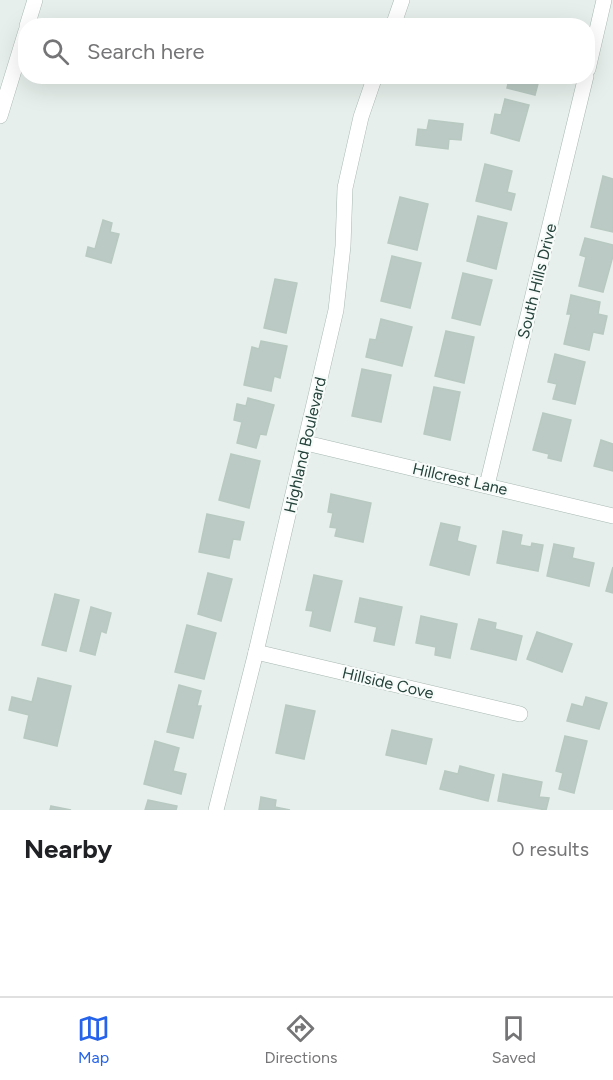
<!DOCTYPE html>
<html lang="en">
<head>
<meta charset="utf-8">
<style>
  body { margin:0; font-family:Figtree,sans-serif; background:#f6f6f6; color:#202124 }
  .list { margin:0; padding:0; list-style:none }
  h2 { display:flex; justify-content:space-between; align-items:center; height:78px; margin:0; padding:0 24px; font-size:26px }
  h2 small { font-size:20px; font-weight:400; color:#757577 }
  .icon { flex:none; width:33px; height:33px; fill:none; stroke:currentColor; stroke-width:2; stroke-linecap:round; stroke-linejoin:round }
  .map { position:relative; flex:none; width:613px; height:810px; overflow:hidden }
  .search { position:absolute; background:#fff; box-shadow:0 6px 24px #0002; left:18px; right:18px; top:18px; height:66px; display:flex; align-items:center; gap:15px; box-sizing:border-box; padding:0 21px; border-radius:24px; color:#757577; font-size:22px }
  .sheet { height:186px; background:#fff }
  nav { display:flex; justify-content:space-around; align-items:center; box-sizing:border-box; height:84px; border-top:2px solid #e0e0e0; background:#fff; font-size:16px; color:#757577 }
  nav a { display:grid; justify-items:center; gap:3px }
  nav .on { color:#2563eb }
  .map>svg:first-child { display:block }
  .building { fill:#bbcac4; stroke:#b8c9c2; stroke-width:1.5 }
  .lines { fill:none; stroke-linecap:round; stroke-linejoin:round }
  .street-casing { stroke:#a8b8b2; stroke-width:16 }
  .street { stroke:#fff; stroke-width:15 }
  .labels { text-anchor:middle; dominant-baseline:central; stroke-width:4.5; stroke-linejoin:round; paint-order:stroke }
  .street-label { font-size:16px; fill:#24423a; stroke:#f7fbf9 }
</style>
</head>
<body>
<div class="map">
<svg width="613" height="810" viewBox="0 0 613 810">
  <rect width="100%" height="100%" fill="#e6efeb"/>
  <g class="building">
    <path d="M510 76H540L535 95 507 88Z"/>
    <path d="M505 99 529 105 519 141 491 133 495 114 501 115Z"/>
    <path d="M429 120 463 124 461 140 449 139 448 149 416 145 418 129 427 130Z"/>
    <path d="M485 164 512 171 507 192 515 194 511 210 476 201Z"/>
    <path d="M603 176 613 179V232L591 227Z"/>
    <path d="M400 197 428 204 417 250 388 243Z"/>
    <path d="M478 216 507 223 496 269 467 261Z"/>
    <path d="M103 220 112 223 110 232 119 234 111 263 86 256 88 247 95 249Z"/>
    <path d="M585 238 613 245V256L603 292 579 286 586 257 580 255Z"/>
    <path d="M392 256 421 263 410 308 381 301Z"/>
    <path d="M463 273 492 280 480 325 452 318Z"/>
    <path d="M275 279 297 283 286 333 264 328Z"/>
    <path d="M571 295 600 302 598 314 607 316 603 334 593 332 589 350 564 344 571 314H567Z"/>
    <path d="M381 319 412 327 402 366 366 357 370 339 376 340Z"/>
    <path d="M446 331 474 337 464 383 435 376Z"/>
    <path d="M261 341 287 346 280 378 274 376 271 391 244 385 252 347 259 349Z"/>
    <path d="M555 354 585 362 575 404 553 399 557 384 548 382Z"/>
    <path d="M362 369 391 375 381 422 352 416Z"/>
    <path d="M434 387 460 392 450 440 424 434Z"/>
    <path d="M248 398 274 405 266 435 260 434 256 448 237 443 242 422 234 420 237 404 246 406Z"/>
    <path d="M543 413 571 420 561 461 548 458 549 454 533 450Z"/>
    <path d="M601 440 613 444V471L594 466Z"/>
    <path d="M231 454 260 461 249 508 219 500Z"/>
    <path d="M331 494 371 503 363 542 335 536 337 528 330 527 333 513 328 512Z"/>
    <path d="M207 514 244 522 240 540 233 539 229 558 199 552Z"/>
    <path d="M441 523 460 527 457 541 476 546 469 575 430 565Z"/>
    <path d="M503 531 522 535 520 545 531 547 532 543 543 545 538 571 497 563Z"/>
    <path d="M554 544 574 548 572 558 594 563 589 586 547 576Z"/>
    <path d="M613 567V593L606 591Z"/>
    <path d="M208 573 232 579 221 621 198 614Z"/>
    <path d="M314 575 342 581 330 631 310 626 313 611 306 610Z"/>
    <path d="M55 594 79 600 66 651 42 645Z"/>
    <path d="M360 598 402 607 394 645 374 641 377 627 355 622Z"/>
    <path d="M91 607 111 613 106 633 101 631 95 655 80 651Z"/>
    <path d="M421 616 457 624 450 658 435 655 436 647 416 643Z"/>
    <path d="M479 619 496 623 495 629 522 636 516 660 471 649Z"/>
    <path d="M187 625 216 633 204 679 175 672Z"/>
    <path d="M537 632 572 644 562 672 527 659Z"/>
    <path d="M38 678 71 686 57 746 24 738 29 715 9 710 12 697 32 702Z"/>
    <path d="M179 685 201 691 197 706H201L193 738 167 732Z"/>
    <path d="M586 697 607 703 599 729 567 721 572 704 583 707Z"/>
    <path d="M286 705 315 711 304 759 276 753Z"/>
    <path d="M392 730 432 739 426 764 386 755Z"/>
    <path d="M565 736 587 741 574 793 559 789 563 773 556 771Z"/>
    <path d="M155 741 179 748 173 771 186 774 181 794 144 784Z"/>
    <path d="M460 766 494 775 488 801 440 789 445 771 458 774Z"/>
    <path d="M503 774 542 782 539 797 549 798 546 810 498 801Z"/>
    <path d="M261 797 276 800 275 807 290 810H259Z"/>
    <path d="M148 800 177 806 176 810H145Z"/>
    <path d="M51 806 71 810H50Z"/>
  </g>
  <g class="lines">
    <g class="street-casing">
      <g id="street">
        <path d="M27 26 35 0"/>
        <path d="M393 26 402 0"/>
        <path d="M588 69 604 0"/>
        <path d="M0 116 26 31"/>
        <path d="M306 443 613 516"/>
        <path d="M487 485 586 76"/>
        <path d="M256 652 520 714"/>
        <path d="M216 810 256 652 336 310 343 246 345 188 361 117 375 76"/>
      </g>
    </g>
    <use href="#street" class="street"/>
  </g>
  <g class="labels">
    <g class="street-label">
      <text transform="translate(537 281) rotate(-76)">South Hills Drive</text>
      <text transform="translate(305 445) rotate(-77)">Highland Boulevard</text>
      <text transform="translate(460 479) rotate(13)">Hillcrest Lane</text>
      <text transform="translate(388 683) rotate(13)">Hillside Cove</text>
    </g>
  </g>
</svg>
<div class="search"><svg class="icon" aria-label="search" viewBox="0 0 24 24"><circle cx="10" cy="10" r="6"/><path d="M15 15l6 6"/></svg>Search here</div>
</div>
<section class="sheet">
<h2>Nearby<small>0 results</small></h2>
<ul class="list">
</ul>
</section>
<nav>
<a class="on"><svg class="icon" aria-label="map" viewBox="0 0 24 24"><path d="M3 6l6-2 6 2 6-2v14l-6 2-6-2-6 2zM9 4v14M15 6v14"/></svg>Map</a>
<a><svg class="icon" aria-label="directions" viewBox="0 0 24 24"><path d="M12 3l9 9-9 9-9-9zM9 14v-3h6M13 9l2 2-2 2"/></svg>Directions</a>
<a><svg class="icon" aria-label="saved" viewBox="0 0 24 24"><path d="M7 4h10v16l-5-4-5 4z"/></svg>Saved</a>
</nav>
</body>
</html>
